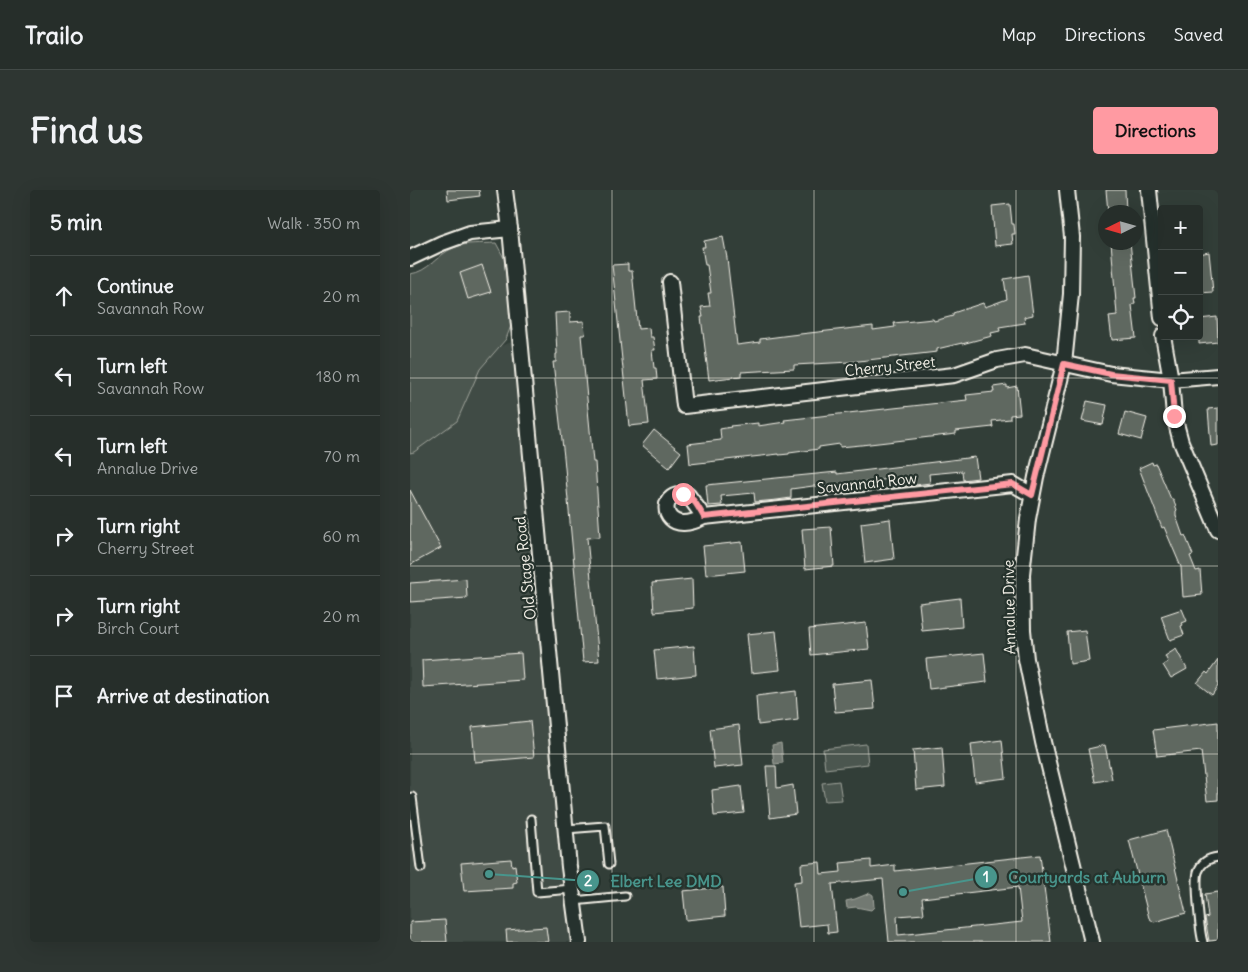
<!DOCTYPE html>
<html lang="en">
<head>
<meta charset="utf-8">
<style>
  body { margin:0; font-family:Delius,sans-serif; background:#2e3632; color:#f1f3f6 }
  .controls { position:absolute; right:15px; top:15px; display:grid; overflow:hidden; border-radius:5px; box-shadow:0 5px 20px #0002 }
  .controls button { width:45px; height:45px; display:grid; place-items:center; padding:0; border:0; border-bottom:1px solid #424a47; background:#262e2a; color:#f1f3f6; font:25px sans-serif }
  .compass { position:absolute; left:688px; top:15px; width:45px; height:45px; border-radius:50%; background:#262e2a; box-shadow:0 5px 20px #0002; rotate:265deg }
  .stop { position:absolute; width:15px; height:15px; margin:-11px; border:4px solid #ff9aa2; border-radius:50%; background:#fff }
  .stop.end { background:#ff9aa2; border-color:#fff; box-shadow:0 1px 5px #0008 }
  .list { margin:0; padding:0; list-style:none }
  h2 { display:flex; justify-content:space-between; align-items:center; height:65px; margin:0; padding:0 20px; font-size:21px }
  h2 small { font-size:16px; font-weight:400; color:#a4a8a8 }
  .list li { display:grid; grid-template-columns:32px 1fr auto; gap:15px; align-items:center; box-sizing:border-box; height:80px; padding:0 20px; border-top:1px solid #424a47 }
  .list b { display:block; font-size:19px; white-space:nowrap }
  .list p { margin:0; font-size:16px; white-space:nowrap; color:#a4a8a8 }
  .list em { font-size:16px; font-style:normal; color:#a4a8a8 }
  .icon { flex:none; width:28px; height:28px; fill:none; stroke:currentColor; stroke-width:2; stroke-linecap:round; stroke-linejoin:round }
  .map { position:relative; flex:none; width:808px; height:752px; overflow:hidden; border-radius:5px }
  header { display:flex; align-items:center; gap:30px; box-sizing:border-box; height:70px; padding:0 25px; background:#262e2a; border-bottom:1px solid #424a47 }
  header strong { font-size:24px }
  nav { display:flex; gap:28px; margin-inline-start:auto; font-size:18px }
  .intro { display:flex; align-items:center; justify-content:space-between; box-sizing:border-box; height:120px; padding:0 30px }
  h1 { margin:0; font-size:35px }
  .button { padding:12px 22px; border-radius:5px; background:#ff9aa2; color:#111; font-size:18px; font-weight:700 }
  main { display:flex; gap:30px; padding:0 30px }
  aside { flex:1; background:#262e2a; border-radius:5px; box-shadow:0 5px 20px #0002 }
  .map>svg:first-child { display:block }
  .built { fill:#404b44 }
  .green { fill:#4c564f; stroke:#a0a49c }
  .water { fill:#727972; stroke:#a6a9a1 }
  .building { fill:#5f6861; stroke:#f4f1e8; fill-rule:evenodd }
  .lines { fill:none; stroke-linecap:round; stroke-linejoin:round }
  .lane-casing { stroke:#f4f1e8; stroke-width:11 }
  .street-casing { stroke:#f4f1e8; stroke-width:18 }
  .lane { stroke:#26332d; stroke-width:7 }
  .street { stroke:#26332d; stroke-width:14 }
  .route { stroke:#ff9aa2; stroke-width:6 }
  .grid { fill:none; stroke:#f4f1e8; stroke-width:1; stroke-opacity:0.55 }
  .labels { text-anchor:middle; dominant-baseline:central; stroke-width:4.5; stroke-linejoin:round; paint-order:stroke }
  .street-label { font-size:15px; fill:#f4f1e8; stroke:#26332d }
  .leader { fill:none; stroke:#48958c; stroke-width:2 }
  .callout-dot { fill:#48958c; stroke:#26332d; stroke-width:2 }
  .mark-label { font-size:15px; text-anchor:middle; font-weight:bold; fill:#fff }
  .callout-label { font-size:16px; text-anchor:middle; font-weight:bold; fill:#48958c; stroke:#26332d; stroke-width:4.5; stroke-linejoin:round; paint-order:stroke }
</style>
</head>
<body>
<header>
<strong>Trailo</strong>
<nav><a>Map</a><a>Directions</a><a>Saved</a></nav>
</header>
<div class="intro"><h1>Find us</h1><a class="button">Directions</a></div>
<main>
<aside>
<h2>5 min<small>Walk · 350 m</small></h2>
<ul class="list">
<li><svg class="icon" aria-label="ahead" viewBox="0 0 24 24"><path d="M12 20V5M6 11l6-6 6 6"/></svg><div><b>Continue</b><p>Savannah Row</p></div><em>20 m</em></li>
<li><svg class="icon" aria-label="left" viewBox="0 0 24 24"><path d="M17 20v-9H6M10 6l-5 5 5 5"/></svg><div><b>Turn left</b><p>Savannah Row</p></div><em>180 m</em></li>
<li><svg class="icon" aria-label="left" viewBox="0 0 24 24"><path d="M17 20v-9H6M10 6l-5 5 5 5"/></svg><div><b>Turn left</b><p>Annalue Drive</p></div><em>70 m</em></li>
<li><svg class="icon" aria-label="right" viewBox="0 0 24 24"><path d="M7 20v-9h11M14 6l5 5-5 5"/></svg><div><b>Turn right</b><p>Cherry Street</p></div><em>60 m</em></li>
<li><svg class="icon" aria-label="right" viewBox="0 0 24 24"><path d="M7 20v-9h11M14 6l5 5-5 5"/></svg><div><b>Turn right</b><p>Birch Court</p></div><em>20 m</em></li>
<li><svg class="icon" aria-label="arrive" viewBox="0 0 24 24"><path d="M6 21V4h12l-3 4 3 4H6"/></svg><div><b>Arrive at destination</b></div></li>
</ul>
</aside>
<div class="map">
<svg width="808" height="752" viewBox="0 0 808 752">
  <rect width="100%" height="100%" fill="#323e38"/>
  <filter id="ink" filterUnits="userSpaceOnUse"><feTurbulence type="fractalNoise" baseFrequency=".02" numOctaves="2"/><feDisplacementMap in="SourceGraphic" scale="10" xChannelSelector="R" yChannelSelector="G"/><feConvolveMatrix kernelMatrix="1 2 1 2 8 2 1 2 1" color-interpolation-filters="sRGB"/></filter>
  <g filter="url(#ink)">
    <path class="built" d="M102 152 164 752H0V188Z"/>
    <g class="green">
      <path d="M86 53 94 68 102 133 96 149 70 179 47 231 4 262 0 263V84C18 82 27 65 43 58 56 52 72 54 86 53Z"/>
      <path d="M456 554 458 574 415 579 413 559Z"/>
      <path d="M429 591 432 610 415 611 412 593Z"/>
    </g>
    <g class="water">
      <path d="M371 553 373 573 364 574 362 555Z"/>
      <path d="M460 703 463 705 464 717 461 720 446 717 437 718 436 711 445 709Z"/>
    </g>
    <g class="building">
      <path d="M37 0H69L70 6 38 10Z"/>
      <path d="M696 0H715L716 22H698Z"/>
      <path d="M600 14 602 34H604L605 44H602L603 54 585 56 582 16Z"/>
      <path d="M313 47 317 68 327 155 350 152V149L381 145 463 136V140L485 137 484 133 523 129 524 131 543 126V123L573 113 575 117 597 109 594 89 618 85 623 125 614 127 615 133 589 137 590 141 581 143 582 146 552 154V153L527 159V162L440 172 384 175V179L331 182V186L299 190 291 127H293L291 117 300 116 298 103H301L297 75H295L292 57H295L294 51Z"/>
      <path d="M701 52H720L726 108H724L725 114 722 115 726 148 702 150 699 126 707 125Z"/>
      <path d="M799 62 803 102 789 103V64Z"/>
      <path d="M218 74V81H222L228 139 239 138 240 147H243L245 160H242L244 178H246L247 189 234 190 239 234 219 236 202 75Z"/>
      <path d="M72 75 81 102 58 109 50 83Z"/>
      <path d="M160 122V132L174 131 175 145H171L183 272H185L190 347 177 348 189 471 173 472 154 267 143 172H146V164H147L145 123Z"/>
      <path d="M807 127 808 152 789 154V129Z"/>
      <path d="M597 195V198L607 196 610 224 600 225V229L582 231 583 237 546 241V244L451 255 430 257V254L409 257V259L379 263V264L369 265V264L280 274 278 254 311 250 310 239 321 237 320 236 348 233V236L375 232 374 230 557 210 556 205 584 202 583 197Z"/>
      <path d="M677 211 697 215 693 235 672 231Z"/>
      <path d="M808 218V255L801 256 798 219Z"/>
      <path d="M715 222 737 228 731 250 709 244Z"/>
      <path d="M244 240 271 262 259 278 232 255Z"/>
      <path d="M565 267 568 288 553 290 552 281 519 284 520 293 483 298 482 289 472 290 450 293 451 301 415 304 414 296H403L381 299V308L367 310 345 312 344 303 311 306 312 315 298 316 296 295 427 282V284Z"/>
      <path d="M742 272 743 275 746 274 761 309H763L767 320 766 321V326L773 346 775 345 783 365 780 366 786 381 790 380 792 405 773 407 771 377 754 337 752 338 729 278Z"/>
      <path d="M0 300 31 358 0 375Z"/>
      <path d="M480 329 484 369 455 373 451 333Z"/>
      <path d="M421 337 424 376 395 379 392 339Z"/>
      <path d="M332 352 335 381 296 385 293 356Z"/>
      <path d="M56 389 57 408 0 412V393Z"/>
      <path d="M282 389 283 418 244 422 242 393Z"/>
      <path d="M550 408 552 437 512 441 509 413Z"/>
      <path d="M772 419 777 431 772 433 773 435 771 436 774 445 760 450 751 426Z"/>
      <path d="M456 433 459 459 401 465 399 439Z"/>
      <path d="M675 440 679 471 660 474 657 442Z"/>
      <path d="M366 441 370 480 341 483 337 444Z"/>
      <path d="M284 456 286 485 247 489 244 460Z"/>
      <path d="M766 459 777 479 761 488 753 475 758 472 755 466Z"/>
      <path d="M111 463 113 490 13 497 12 470Z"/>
      <path d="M574 463 577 492 519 499 516 469Z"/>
      <path d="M808 470V496L802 505 787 493 796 482 798 484Z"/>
      <path d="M462 490 465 519 425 522 422 494Z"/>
      <path d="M386 501 388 530 348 535 346 506Z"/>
      <path d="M120 531 124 567 65 572 62 537Z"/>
      <path d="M808 532V610L797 611 791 561 747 566 743 540Z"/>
      <path d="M329 535 333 575 304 578 300 539Z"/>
      <path d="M592 550 596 588 565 592 561 554Z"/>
      <path d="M695 555 702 589 685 592 678 559Z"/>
      <path d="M532 557 535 597 506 600 503 560Z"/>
      <path d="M356 576H366L367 598 383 595 386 624 360 628Z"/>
      <path d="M331 596 334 623 304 626 302 600Z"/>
      <path d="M756 640 776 723 744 732 739 728 719 650Z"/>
      <path d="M630 665 641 752H479L473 689 422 694 427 742 418 743 417 734 389 737 384 692 392 691 391 674 410 672 411 684 431 682 430 673 461 670V678L485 675V681ZM608 697 612 732 488 745 487 726 514 724 512 708Z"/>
      <path d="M101 669 102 676 105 675 107 692 103 693V698L54 701 51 673Z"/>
      <path d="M313 697 315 726 276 730 273 701Z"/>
      <path d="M808 702V750L799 751 795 728 798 727 795 704Z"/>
      <path d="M35 730 37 752H0V732Z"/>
      <path d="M136 737 138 752H97L96 740Z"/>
    </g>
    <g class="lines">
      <g class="lane-casing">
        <g id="lane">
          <path d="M2 607 11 678"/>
          <path d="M121 629 127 702 162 699"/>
          <path d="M156 639 195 636 199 674"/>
          <path d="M163 711 215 706"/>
          <path d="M793 752C790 743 785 691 788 682 791 673 798 668 808 667"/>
        </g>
      </g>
      <g class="street-casing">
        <g id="street">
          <path d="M95 0 100 39 159 677 169 752"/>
          <path d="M657 0 662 47 661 104 654 174 626 287 618 329 612 384 613 440 616 469 633 552 682 752"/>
          <path d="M739 0 752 128"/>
          <path d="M0 68 32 53 60 43 100 39"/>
          <path d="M260 92 274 216 544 185 587 170 615 165 701 184 761 190 808 186"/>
          <path d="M753 146 761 190 764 226 771 252 808 340"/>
          <path d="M294 327 278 305C249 300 251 334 274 333 281 333 288 330 294 327L603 294 622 305"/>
        </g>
      </g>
      <use href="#lane" class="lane"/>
      <use href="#street" class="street"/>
    </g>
  </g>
  <g class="lines" filter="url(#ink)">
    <path class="route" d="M273 304C284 306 288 318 294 327L603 294 622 305 654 174 701 184 761 190 764 226"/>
  </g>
  <path class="grid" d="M202 0V752M404 0V752M606 0V752M0 188H808M0 376H808M0 564H808"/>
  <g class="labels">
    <g class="street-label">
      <text transform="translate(480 176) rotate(-6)">Cherry Street</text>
      <text transform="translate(457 293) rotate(-6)">Savannah Row</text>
      <text transform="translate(115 378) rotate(-96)">Old Stage Road</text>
      <text transform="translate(599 417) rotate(-91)">Annalue Drive</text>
    </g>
  </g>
  <path class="leader" d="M493 702L576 687M79 684L178 691"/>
  <g class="callout-dot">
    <circle cx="493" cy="702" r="5"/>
    <circle cx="79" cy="684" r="5"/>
    <circle cx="576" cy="687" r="12"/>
    <circle cx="178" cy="691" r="12"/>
  </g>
  <g class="mark-label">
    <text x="576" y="692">1</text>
    <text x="178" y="696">2</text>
  </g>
  <g class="callout-label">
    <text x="677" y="693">Courtyards at Auburn</text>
    <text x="256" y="697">Elbert Lee DMD</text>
  </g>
</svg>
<div class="controls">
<button>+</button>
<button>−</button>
<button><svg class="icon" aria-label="locate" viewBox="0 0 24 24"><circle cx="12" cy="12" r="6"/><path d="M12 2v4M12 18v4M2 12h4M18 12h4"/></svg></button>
</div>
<svg class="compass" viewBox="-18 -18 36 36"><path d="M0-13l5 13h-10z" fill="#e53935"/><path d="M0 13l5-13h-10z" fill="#a4a8a8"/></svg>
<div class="stop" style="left:273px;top:304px"></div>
<div class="stop end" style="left:764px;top:226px"></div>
</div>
</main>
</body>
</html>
